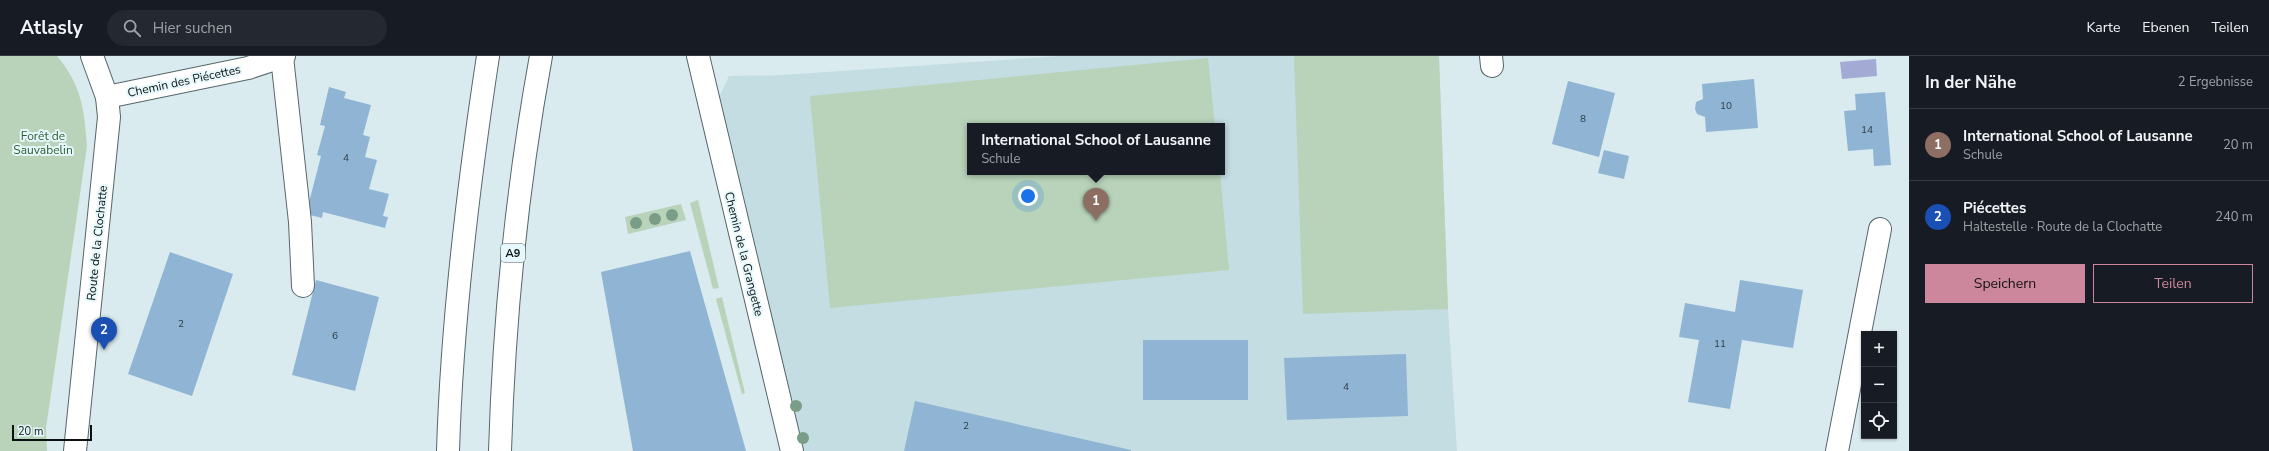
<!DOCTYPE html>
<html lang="de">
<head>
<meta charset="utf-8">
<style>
  body { margin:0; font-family:"Nunito Sans",sans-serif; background:#242831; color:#f1f3f6 }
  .controls { position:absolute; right:12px; bottom:12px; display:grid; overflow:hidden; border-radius:0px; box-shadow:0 1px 3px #0004 }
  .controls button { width:36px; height:36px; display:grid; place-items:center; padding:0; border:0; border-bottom:1px solid #363941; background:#171b24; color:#f1f3f6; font:20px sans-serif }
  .scale { position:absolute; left:12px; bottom:10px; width:80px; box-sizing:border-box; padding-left:4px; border:2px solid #0b1112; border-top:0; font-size:11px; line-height:14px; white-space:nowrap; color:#0b1112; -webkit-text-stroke:3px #e6f8fc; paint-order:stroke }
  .you { position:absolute; left:1028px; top:140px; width:14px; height:14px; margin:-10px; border:3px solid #fff; border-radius:50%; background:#1a73e8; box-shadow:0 0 0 6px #1a73e833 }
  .badge { display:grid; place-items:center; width:26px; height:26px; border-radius:50%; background:#cd879d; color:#fff; font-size:13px; font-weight:700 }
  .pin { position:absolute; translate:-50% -33px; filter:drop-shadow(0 1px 2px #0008) }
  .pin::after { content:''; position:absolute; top:21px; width:14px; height:12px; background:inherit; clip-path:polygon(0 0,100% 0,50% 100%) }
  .popup { position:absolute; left:967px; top:67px; width:258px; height:52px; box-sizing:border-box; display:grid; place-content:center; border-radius:0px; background:#171b24; filter:drop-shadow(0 1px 3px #0005); font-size:13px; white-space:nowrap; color:#9ea1a6 }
  .popup b { font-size:15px; color:#f1f3f6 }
  .popup::after { content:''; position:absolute; left:50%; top:100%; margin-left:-8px; border:8px solid transparent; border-top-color:#171b24 }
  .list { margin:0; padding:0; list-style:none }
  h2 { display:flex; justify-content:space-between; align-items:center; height:52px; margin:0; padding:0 16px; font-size:17px }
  h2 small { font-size:13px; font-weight:400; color:#9ea1a6 }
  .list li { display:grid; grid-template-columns:26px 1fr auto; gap:12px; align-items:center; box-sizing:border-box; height:72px; padding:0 16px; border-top:1px solid #363941 }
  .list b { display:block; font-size:15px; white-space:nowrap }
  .list p { margin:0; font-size:13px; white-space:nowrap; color:#9ea1a6 }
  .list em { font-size:13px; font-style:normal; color:#9ea1a6 }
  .actions { display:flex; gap:8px; padding:12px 16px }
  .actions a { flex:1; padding:9px 0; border:1px solid #cd879d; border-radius:0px; text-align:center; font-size:14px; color:#cd879d }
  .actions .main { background:#cd879d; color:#111 }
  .icon { flex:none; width:22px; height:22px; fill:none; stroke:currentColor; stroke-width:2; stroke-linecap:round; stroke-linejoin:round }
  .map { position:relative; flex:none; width:1909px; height:395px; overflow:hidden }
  header { display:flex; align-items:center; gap:24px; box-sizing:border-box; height:56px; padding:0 20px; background:#171b24; border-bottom:1px solid #363941 }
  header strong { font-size:19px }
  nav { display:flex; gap:22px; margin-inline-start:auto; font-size:14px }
  .search { width:280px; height:36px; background:#242831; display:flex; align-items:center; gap:10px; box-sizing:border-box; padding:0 14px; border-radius:22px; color:#9ea1a6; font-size:15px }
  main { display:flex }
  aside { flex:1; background:#171b24 }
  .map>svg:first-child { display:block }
  .built { fill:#c3dde2; fill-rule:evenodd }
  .green { fill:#b8d3ba }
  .water { fill:#a3aad4 }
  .building { fill:#90b4d4 }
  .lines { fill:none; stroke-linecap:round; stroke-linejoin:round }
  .minor-casing { stroke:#57666a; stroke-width:24 }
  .highway-casing { stroke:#57666a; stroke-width:24 }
  .minor { stroke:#fff; stroke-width:22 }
  .highway { stroke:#fff; stroke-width:22 }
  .tree { fill:#799d86 }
  .labels { text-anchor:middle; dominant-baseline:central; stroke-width:4; stroke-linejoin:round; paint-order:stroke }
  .number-label { font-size:10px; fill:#2c3a42 }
  .shield { fill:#e6f8fc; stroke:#4d5658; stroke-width:1 }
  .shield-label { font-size:11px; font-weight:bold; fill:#0b1112 }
  .street-label { font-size:12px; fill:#0b1112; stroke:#e6f8fc }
  .park-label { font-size:12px; fill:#2a5e31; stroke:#e6f8fc }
</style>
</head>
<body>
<header>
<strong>Atlasly</strong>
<div class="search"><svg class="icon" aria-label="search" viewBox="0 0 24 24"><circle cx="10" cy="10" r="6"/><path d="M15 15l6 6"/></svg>Hier suchen</div>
<nav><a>Karte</a><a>Ebenen</a><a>Teilen</a></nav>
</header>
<main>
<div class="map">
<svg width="1909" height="395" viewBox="0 0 1909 395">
  <rect width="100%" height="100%" fill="#d9ebee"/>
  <path class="built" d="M1061 0H1439L1448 253 1457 395H802L717 46 729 20 782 19ZM970 70H1222V116H970Z"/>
  <g class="green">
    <path d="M0 0H57C82 30 84 53 87 90L46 372 47 395H0Z"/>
    <path d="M1294 0H1439L1448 253 1303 258Z"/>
    <path d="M1208 2 1215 70H970V116H1220L1229 214 830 252 810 40Z"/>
    <path d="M698 144 719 232 713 233 690 147Z"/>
    <path d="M681 148 686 164 628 178 625 161Z"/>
    <path d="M722 241 745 337 742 338 716 243Z"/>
  </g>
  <path class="water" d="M1876 3 1877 20 1842 23 1840 6Z"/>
  <g class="building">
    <path d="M1754 23 1758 72 1706 76 1705 61 1697 58 1695 53 1696 46 1703 43 1702 28Z"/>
    <path d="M1568 25 1615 37 1599 101 1552 88Z"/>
    <path d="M329 31 346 36 344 42 371 49 363 79 370 81 365 101 377 104 369 133 389 138 383 160 388 161 385 172 323 156 322 162 306 158 321 100 317 99 325 70 320 69Z"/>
    <path d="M1885 36 1891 109 1874 110 1873 93 1848 95 1844 55 1856 54 1855 38Z"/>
    <path d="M1604 94 1629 100 1624 123 1598 117Z"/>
    <path d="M690 195 746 395H633L601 216Z"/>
    <path d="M170 196 233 218 192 340 128 318Z"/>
    <path d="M316 224 379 241 355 335 292 319Z"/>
    <path d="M1740 224 1803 234 1793 292 1742 284 1730 353 1688 346 1699 284 1679 281 1685 247 1735 256Z"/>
    <rect x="1143" y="284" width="105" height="60"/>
    <path d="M1406 298 1408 360 1287 364 1284 302Z"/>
    <path d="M915 345 1131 394V395H904Z"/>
  </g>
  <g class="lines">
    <g class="minor-casing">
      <g id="minor">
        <path d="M698 0 792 395"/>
        <path d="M1491 0 1492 10"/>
        <path d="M282 1 300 166 303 230"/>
        <path d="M107 41 248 12 284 0"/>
        <path d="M75 395 109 61 107 41 92 0"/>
        <path d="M1837 395 1880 173"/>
      </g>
    </g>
    <g class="highway-casing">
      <g id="highway">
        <path d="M448 395C452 262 468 131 488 0"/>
        <path d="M500 395C504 262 517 131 541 0"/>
      </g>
    </g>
    <use href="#minor" class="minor"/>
    <use href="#highway" class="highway"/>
  </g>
  <g class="tree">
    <circle cx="672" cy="159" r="6"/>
    <circle cx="655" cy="163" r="6"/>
    <circle cx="636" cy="167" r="6"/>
    <circle cx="796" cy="350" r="6"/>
    <circle cx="803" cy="382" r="6"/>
  </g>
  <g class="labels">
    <g class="number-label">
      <text x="1726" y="50">10</text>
      <text x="1583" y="63">8</text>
      <text x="1867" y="74">14</text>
      <text x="346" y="102">4</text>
      <text x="181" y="268">2</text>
      <text x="335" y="280">6</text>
      <text x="1720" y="288">11</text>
      <text x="1346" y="331">4</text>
      <text x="966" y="370">2</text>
    </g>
    <rect class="shield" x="501" y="188" width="24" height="18" rx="3"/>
    <g class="shield-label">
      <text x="513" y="197">A9</text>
    </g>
    <g class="street-label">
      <text transform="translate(184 25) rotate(-12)">Chemin des Piécettes</text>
      <text transform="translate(97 187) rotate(-84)">Route de la Clochatte</text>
      <text transform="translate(744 198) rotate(76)">Chemin de la Grangette</text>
    </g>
    <g class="park-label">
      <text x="43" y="80">Forêt de<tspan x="43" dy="14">Sauvabelin</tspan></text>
    </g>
  </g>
</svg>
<div class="controls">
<button>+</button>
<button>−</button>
<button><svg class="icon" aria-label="locate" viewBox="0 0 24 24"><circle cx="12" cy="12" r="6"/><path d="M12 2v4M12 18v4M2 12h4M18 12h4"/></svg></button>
</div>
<div class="scale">20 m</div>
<div class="you"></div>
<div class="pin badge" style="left:1096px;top:165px;background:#8d6e63">1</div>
<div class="popup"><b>International School of Lausanne</b>Schule</div>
<div class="pin badge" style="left:104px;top:294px;background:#1a4fb4">2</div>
</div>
<aside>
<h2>In der Nähe<small>2 Ergebnisse</small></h2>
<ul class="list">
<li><span class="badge" style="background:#8d6e63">1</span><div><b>International School of Lausanne</b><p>Schule</p></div><em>20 m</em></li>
<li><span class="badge" style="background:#1a4fb4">2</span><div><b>Piécettes</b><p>Haltestelle · Route de la Clochatte</p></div><em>240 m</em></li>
</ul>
<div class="actions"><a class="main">Speichern</a><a>Teilen</a></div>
</aside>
</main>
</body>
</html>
